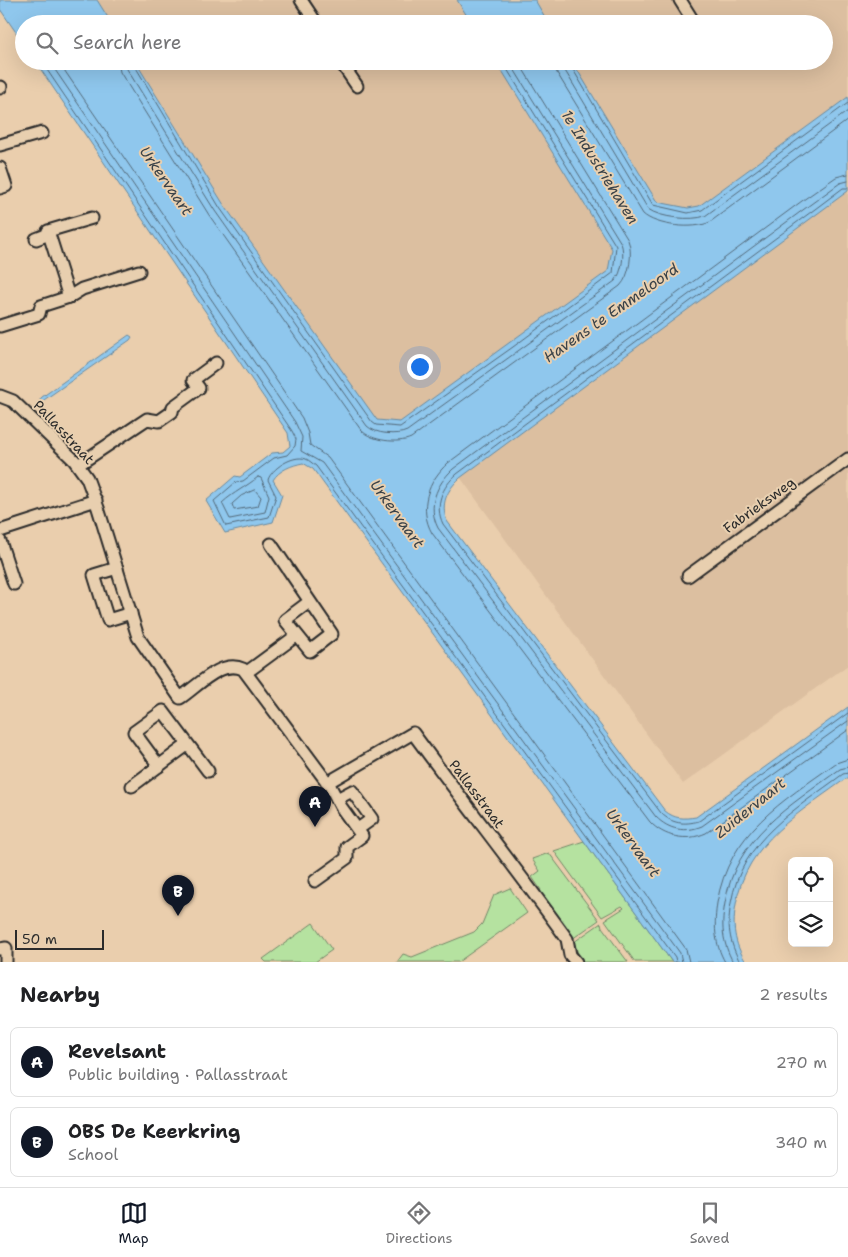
<!DOCTYPE html>
<html lang="en">
<head>
<meta charset="utf-8">
<style>
  body { margin:0; font-family:"Shantell Sans",sans-serif; background:#f2f2f2; color:#202124 }
  .controls { position:absolute; right:15px; bottom:15px; display:grid; overflow:hidden; border-radius:8px; box-shadow:0 5px 20px #0002 }
  .controls button { width:45px; height:45px; display:grid; place-items:center; padding:0; border:0; border-bottom:1px solid #e0e0e0; background:#fff; color:#202124; font:25px sans-serif }
  .scale { position:absolute; left:15px; bottom:12px; width:89px; box-sizing:border-box; padding-left:5px; border:2px solid #2b2b2b; border-top:0; font-size:14px; line-height:18px; white-space:nowrap; color:#2b2b2b; -webkit-text-stroke:4px #e8cfaf; paint-order:stroke }
  .you { position:absolute; left:419px; top:366px; width:18px; height:18px; margin:-12px; border:4px solid #fff; border-radius:50%; background:#1a73e8; box-shadow:0 0 0 8px #1a73e833 }
  .badge { display:grid; place-items:center; width:32px; height:32px; border-radius:50%; background:#111827; color:#fff; font-size:16px; font-weight:700 }
  .pin { position:absolute; translate:-50% -41px; filter:drop-shadow(0 1px 2px #0008) }
  .pin::after { content:''; position:absolute; top:26px; width:18px; height:15px; background:inherit; clip-path:polygon(0 0,100% 0,50% 100%) }
  .list { margin:0; padding:0; list-style:none }
  h2 { display:flex; justify-content:space-between; align-items:center; height:65px; margin:0; padding:0 20px; font-size:21px }
  h2 small { font-size:16px; font-weight:400; color:#757577 }
  .list li { display:grid; grid-template-columns:32px 1fr auto; gap:15px; align-items:center; box-sizing:border-box; height:70px; margin:0 10px 10px; padding:0 10px; border:1px solid #e0e0e0; border-radius:8px }
  .list b { display:block; font-size:19px; white-space:nowrap }
  .list p { margin:0; font-size:16px; white-space:nowrap; color:#757577 }
  .list em { font-size:16px; font-style:normal; color:#757577 }
  .icon { flex:none; width:28px; height:28px; fill:none; stroke:currentColor; stroke-width:2; stroke-linecap:round; stroke-linejoin:round }
  .map { position:relative; flex:none; width:848px; height:962px; overflow:hidden }
  .search { position:absolute; background:#fff; box-shadow:0 5px 20px #0002; left:15px; right:15px; top:15px; height:55px; display:flex; align-items:center; gap:12px; box-sizing:border-box; padding:0 18px; border-radius:28px; color:#757577; font-size:19px }
  .sheet { height:225px; background:#fff }
  nav { display:flex; justify-content:space-around; align-items:center; box-sizing:border-box; height:70px; border-top:1px solid #e0e0e0; background:#fff; font-size:14px; color:#757577 }
  nav a { display:grid; justify-items:center; gap:2px }
  nav .on { color:#111827 }
  .map>svg:first-child { display:block }
  .built { fill:#dcbfa0 }
  .green { fill:#b5e2a0; stroke:#708666 }
  .water { fill:#8fc7ed; stroke:#67899f }
  .lines { fill:none; stroke-linecap:round; stroke-linejoin:round }
  .shore { stroke:#536979; stroke-width:1 }
  .minor-casing { stroke:#2b2b2b; stroke-width:15 }
  .minor { stroke:#e8cfaf; stroke-width:11 }
  .labels { text-anchor:middle; dominant-baseline:central; stroke-width:4; stroke-linejoin:round; paint-order:stroke }
  .street-label { font-size:14px; fill:#2b2b2b; stroke:#e8cfaf }
  .water-label { font-size:15px; font-style:italic; fill:#3a4248; stroke:#e8cfaf }
</style>
</head>
<body>
<div class="map">
<svg width="848" height="962" viewBox="0 0 848 962">
  <rect width="100%" height="100%" fill="#eacead"/>
  <filter id="ink" filterUnits="userSpaceOnUse"><feTurbulence type="fractalNoise" baseFrequency=".02" numOctaves="2"/><feDisplacementMap in="SourceGraphic" scale="10" xChannelSelector="R" yChannelSelector="G"/><feConvolveMatrix kernelMatrix="1 2 1 2 8 2 1 2 1" color-interpolation-filters="sRGB"/></filter>
  <g filter="url(#ink)">
    <path class="built" d="M92 0H848V665L683 784 460 477 373 429 252 259 129 61H824V24H106Z"/>
    <g class="green">
      <path d="M584 841 672 962H635L605 920 624 908 622 906 602 917 554 851Z"/>
      <path d="M549 853 599 920 572 939 539 892 541 890 532 877 540 871 532 859Z"/>
      <path d="M510 888 527 913 458 962H397L403 954 412 957 474 932 482 924 494 895Z"/>
      <path d="M313 923 332 950 315 962H266L263 959Z"/>
      <path d="M601 923 602 927 628 962H581L574 942Z"/>
    </g>
    <g class="water">
      <path d="M0 0H97L112 24H24V44L0 9Z"/>
      <path d="M457 0H535L549 24H472Z"/>
      <path d="M35 61H135L224 205 377 420 400 422 608 271 612 249 496 61H572L657 202 688 208 699 206 848 97V191L460 478C447 490 440 504 447 521L665 811C675 819 683 819 696 817L848 707V777C801 812 746 842 736 904 732 926 734 943 746 962H672L313 469 303 463C292 465 279 470 273 480L282 495 273 522 225 533 206 501 235 476 240 477 272 453 283 452 290 446 288 433Z"/>
      <path d="M129 335 132 337 130 340 41 402 40 399 42 397Z"/>
    </g>
    <g class="lines">
      <g class="shore">
        <path d="M41 61 292 431 296 439 295 446 287 455 274 458 243 481 236 482 214 501 226 526 269 517 276 496 268 480C271 469 293 454 306 459 309 460 313 464 316 466L675 957 676 962"/>
        <path d="M49 61 295 422 302 437 301 451 322 463 680 953 682 962"/>
        <path d="M58 61 302 418 308 433 310 445 328 458 686 949 689 962"/>
        <path d="M118 61 120 72 209 215 361 430C371 441 398 444 411 438L620 286C630 276 633 252 628 240L518 61"/>
        <path d="M125 61 127 69 215 211 367 426C375 434 397 436 407 431L615 281C622 273 625 253 621 243L509 61"/>
        <path d="M132 61 220 208 372 422 376 425 400 427 513 347 613 273 616 246 502 61"/>
        <path d="M554 61 557 73 643 214C656 226 694 230 710 222L848 120"/>
        <path d="M562 61 564 69 648 209C660 218 692 221 705 216L848 111"/>
        <path d="M568 61 653 205 688 213 702 210 848 103"/>
        <path d="M848 174 836 177 806 198 448 463C428 481 418 508 432 533L650 822C664 837 686 842 706 833L848 730"/>
        <path d="M848 181 840 183 811 204 453 469C436 485 427 506 438 528L656 817C669 830 685 833 702 826L848 721"/>
        <path d="M848 188H843L815 209 457 474C442 487 434 505 443 524L661 813C672 824 684 825 699 821L848 713"/>
        <path d="M258 477 261 478 269 496 265 512 230 519 222 503C234 492 246 487 258 477Z"/>
        <path d="M255 490 261 497 258 506 234 510 232 504 241 496Z"/>
        <path d="M725 962C714 943 714 924 717 903 729 832 782 802 836 763L848 759"/>
        <path d="M733 962C722 942 721 925 725 903 736 836 789 807 840 769L848 767"/>
        <path d="M740 962C729 942 727 925 731 903 742 839 795 810 843 774L848 773"/>
      </g>
      <g class="minor-casing">
        <g id="minor">
          <path d="M301 0 317 24"/>
          <path d="M680 0 695 24"/>
          <path d="M340 61 357 86"/>
          <path d="M0 88 1 87"/>
          <path d="M0 145 42 133"/>
          <path d="M0 168 6 186 0 188"/>
          <path d="M36 239 49 234"/>
          <path d="M69 297 48 231 92 218"/>
          <path d="M0 326 39 314 41 306 69 297 82 289 139 271"/>
          <path d="M0 396 13 401 74 460 87 478 98 508 138 637 180 698C198 686 221 659 243 669L330 786 341 807 362 836 347 847V858L315 881"/>
          <path d="M78 465 147 419 159 421 172 412 173 407 199 388 193 380 216 363"/>
          <path d="M0 531 96 500"/>
          <path d="M0 541 14 584"/>
          <path d="M271 544 332 634 310 651 285 620 309 602"/>
          <path d="M117 568 94 575 108 620 131 613"/>
          <path d="M688 576 848 459"/>
          <path d="M247 672 296 636"/>
          <path d="M159 766 134 732 163 711 208 771"/>
          <path d="M327 783 413 733C464 803 517 869 567 939L570 955 576 962"/>
          <path d="M132 786 187 745"/>
          <path d="M337 799 352 791 372 819 358 829"/>
          <path d="M0 949 6 948V962"/>
        </g>
      </g>
      <use href="#minor" class="minor"/>
    </g>
  </g>
  <g class="labels">
    <g class="street-label">
      <text transform="translate(64 432) rotate(47)">Pallasstraat</text>
      <text transform="translate(759 505) rotate(-36)">Fabrieksweg</text>
      <text transform="translate(477 794) rotate(53)">Pallasstraat</text>
    </g>
    <g class="water-label">
      <text transform="translate(600 167) rotate(58)">1e Industriehaven</text>
      <text transform="translate(166 181) rotate(55)">Urkervaart</text>
      <text transform="translate(611 313) rotate(-35)">Havens te Emmeloord</text>
      <text transform="translate(397 514) rotate(54)">Urkervaart</text>
      <text transform="translate(750 808) rotate(-39)">Zuidervaart</text>
      <text transform="translate(633 843) rotate(54)">Urkervaart</text>
    </g>
  </g>
</svg>
<div class="controls">
<button><svg class="icon" aria-label="locate" viewBox="0 0 24 24"><circle cx="12" cy="12" r="6"/><path d="M12 2v4M12 18v4M2 12h4M18 12h4"/></svg></button>
<button><svg class="icon" aria-label="layers" viewBox="0 0 24 24"><path d="M12 4l9 5-9 5-9-5zM3 14l9 5 9-5"/></svg></button>
</div>
<div class="scale">50 m</div>
<div class="you"></div>
<div class="pin badge" style="left:315px;top:827px">A</div>
<div class="pin badge" style="left:178px;top:916px">B</div>
<div class="search"><svg class="icon" aria-label="search" viewBox="0 0 24 24"><circle cx="10" cy="10" r="6"/><path d="M15 15l6 6"/></svg>Search here</div>
</div>
<section class="sheet">
<h2>Nearby<small>2 results</small></h2>
<ul class="list">
<li><span class="badge">A</span><div><b>Revelsant</b><p>Public building · Pallasstraat</p></div><em>270 m</em></li>
<li><span class="badge">B</span><div><b>OBS De Keerkring</b><p>School</p></div><em>340 m</em></li>
</ul>
</section>
<nav>
<a class="on"><svg class="icon" aria-label="map" viewBox="0 0 24 24"><path d="M3 6l6-2 6 2 6-2v14l-6 2-6-2-6 2zM9 4v14M15 6v14"/></svg>Map</a>
<a><svg class="icon" aria-label="directions" viewBox="0 0 24 24"><path d="M12 3l9 9-9 9-9-9zM9 14v-3h6M13 9l2 2-2 2"/></svg>Directions</a>
<a><svg class="icon" aria-label="saved" viewBox="0 0 24 24"><path d="M7 4h10v16l-5-4-5 4z"/></svg>Saved</a>
</nav>
</body>
</html>
